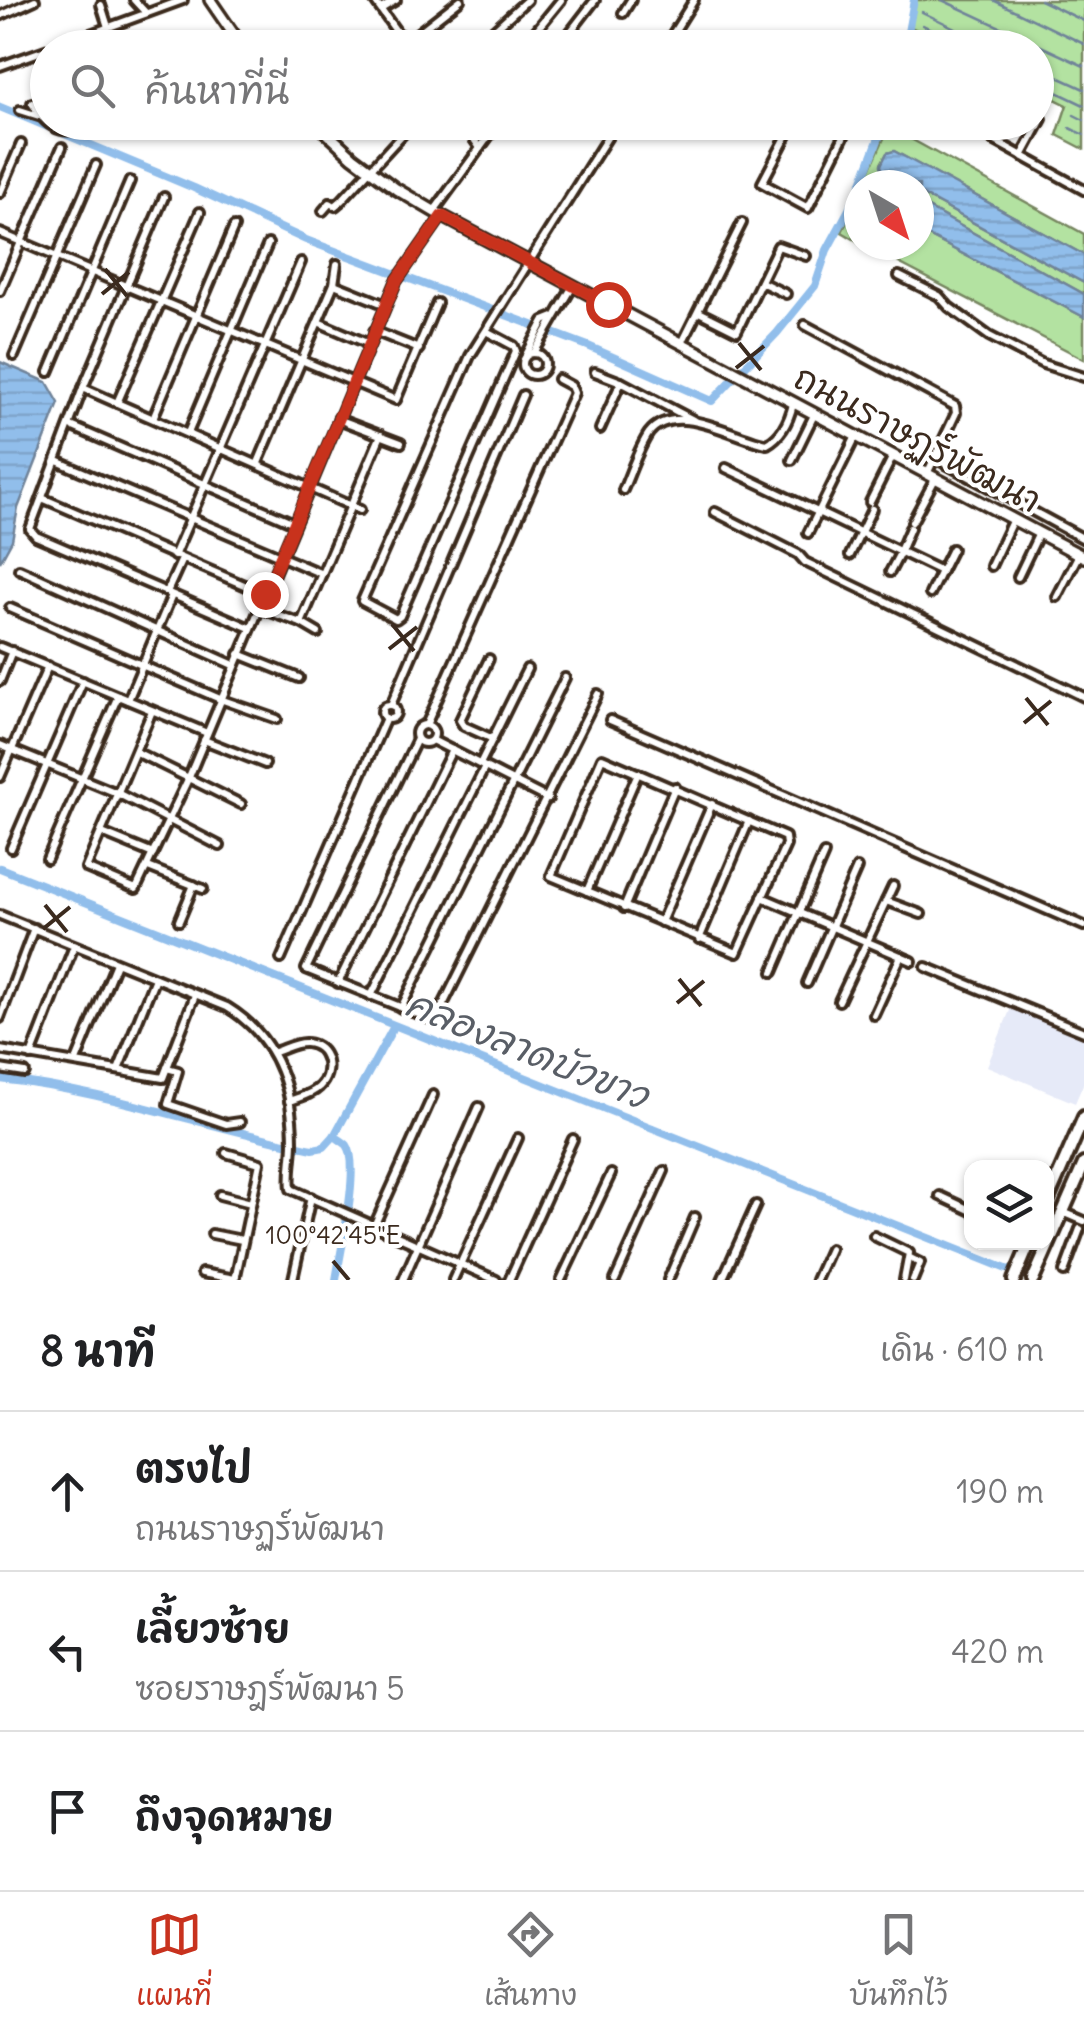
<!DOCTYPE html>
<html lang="th">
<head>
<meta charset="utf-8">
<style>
  body { margin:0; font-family:Delius,"Playpen Sans Thai",sans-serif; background:#f2f2f2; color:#202124 }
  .controls { position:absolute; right:30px; bottom:30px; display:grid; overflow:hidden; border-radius:20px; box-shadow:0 2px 8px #0004 }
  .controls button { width:90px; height:90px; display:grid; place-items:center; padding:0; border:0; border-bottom:2px solid #e0e0e0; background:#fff; color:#202124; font:50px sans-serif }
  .compass { position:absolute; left:844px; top:170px; width:90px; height:90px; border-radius:50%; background:#fff; box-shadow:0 2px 8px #0004; rotate:141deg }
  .stop { position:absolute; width:30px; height:30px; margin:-22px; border:8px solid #c8321e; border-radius:50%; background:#fff }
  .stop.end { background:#c8321e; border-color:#fff; box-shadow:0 2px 10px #0008 }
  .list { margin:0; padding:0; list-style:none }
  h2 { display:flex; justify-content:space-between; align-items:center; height:130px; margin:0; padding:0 40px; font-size:42px }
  h2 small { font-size:32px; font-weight:400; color:#757577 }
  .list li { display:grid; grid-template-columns:65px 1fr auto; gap:30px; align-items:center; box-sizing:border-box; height:160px; padding:0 40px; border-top:2px solid #e0e0e0 }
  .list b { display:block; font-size:38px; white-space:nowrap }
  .list p { margin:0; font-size:32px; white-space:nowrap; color:#757577 }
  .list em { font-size:32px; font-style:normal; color:#757577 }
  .icon { flex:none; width:55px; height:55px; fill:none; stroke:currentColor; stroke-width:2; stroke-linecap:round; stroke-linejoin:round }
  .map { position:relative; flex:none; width:1084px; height:1280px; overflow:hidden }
  .search { position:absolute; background:#fff; box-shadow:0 2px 8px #0004; left:30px; right:30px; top:30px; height:110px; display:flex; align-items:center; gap:25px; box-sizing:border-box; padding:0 35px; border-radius:55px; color:#757577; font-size:38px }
  .sheet { height:610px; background:#fff }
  nav { display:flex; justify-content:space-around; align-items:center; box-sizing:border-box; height:140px; border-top:2px solid #e0e0e0; background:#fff; font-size:28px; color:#757577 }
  nav a { display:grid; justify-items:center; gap:5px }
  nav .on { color:#c8321e }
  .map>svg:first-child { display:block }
  .built { fill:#e6eaf8 }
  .grass { fill:#b3e2a1; stroke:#778660; stroke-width:2.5 }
  .water { fill:url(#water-rules); stroke:#6f8399; stroke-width:2.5 }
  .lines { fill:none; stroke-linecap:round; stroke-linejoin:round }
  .stream { stroke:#6f8399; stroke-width:2.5 }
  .canal { stroke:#91beeb; stroke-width:8 }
  .street-casing { stroke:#3b2a1e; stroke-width:14 }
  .secondary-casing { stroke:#3b2a1e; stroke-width:16 }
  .primary-casing { stroke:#3b2a1e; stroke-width:18 }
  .street { stroke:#fff; stroke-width:6 }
  .secondary { stroke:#fff; stroke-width:9 }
  .primary { stroke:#fff; stroke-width:10 }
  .route { stroke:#c8321e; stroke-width:12 }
  .ticks { fill:none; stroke:#3b2a1e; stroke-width:4 }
  .labels { text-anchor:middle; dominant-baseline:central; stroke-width:8; stroke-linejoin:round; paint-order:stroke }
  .street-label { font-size:35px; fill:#3b2a1e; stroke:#fff }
  .water-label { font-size:38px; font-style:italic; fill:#595e66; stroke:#fff }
  .ticks-label { font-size:25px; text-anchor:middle; fill:#3b2a1e; stroke:#fff; stroke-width:8; stroke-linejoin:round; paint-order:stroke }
</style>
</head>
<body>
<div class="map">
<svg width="1084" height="1280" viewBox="0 0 1084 1280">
  <defs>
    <pattern id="water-rules" width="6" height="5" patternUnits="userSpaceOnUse" patternTransform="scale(2.5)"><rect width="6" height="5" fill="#91beeb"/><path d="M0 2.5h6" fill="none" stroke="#7ea3c9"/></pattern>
  </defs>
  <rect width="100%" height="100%" fill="#fff"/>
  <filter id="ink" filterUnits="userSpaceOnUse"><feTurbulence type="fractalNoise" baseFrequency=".01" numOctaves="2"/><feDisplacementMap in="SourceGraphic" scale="20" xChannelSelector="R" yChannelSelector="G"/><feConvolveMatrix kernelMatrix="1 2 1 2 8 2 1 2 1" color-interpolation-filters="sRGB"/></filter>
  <g filter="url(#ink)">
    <path class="built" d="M1011 1008 1084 1039V1082L1075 1103 987 1066Z"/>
    <g class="grass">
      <path d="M916 0H1084V149L1057 135 1067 105 1037 90 1036 48 952 47 909 26Z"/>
      <path d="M889 127 1084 234V255L894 151 887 153 881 164 883 173 904 185H863Z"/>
      <path d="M919 193 1084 283V294L919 203Z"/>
      <path d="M859 194V242L842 232Z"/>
      <path d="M919 231 1084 317V359L864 245H919Z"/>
    </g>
    <g class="water">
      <path d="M894 151 1084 255V283L919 193V185H904L883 174 881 165 887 153Z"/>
      <path d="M919 203 1084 294V317L919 231Z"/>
      <path d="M0 362 47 382 59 403 18 508 12 540 0 562Z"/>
    </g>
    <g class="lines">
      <g class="stream">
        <path d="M942 0 1084 66"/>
        <path d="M993 0 1084 44"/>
        <path d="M1040 0 1084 21"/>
        <path d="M922 12 996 48"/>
        <path d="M923 25 969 48"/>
        <path d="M1036 67 1084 89"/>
        <path d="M1036 82 1084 105"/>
        <path d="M1074 115 1084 120"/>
        <path d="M1070 128 1084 135"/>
      </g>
      <g class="canal">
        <path d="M905 48 914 0"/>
        <path d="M0 107 194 188 306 240 588 346 712 401 777 333 815 286 827 250 859 191"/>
        <path d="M861 185 885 122"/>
        <path d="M0 868 1034 1280"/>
        <path d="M0 1079C107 1091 208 1128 313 1149L324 1147 334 1136 393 1028"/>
        <path d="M334 1136C336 1137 345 1143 347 1145 361 1164 340 1254 336 1280"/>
      </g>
      <g class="street-casing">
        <g id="street">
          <path d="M134 0 146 13"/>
          <path d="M374 0 408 48"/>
          <path d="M101 5 108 27"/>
          <path d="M381 9 396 0"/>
          <path d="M623 13 631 0"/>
          <path d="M0 16 35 0"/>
          <path d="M405 43 460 0"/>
          <path d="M52 48 183 0"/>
          <path d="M474 48 527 0"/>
          <path d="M522 48 561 0"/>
          <path d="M558 48 595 0"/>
          <path d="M664 48 694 0"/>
          <path d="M0 66 48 49"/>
          <path d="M32 103C51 135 67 136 99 122"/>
          <path d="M20 110 39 116"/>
          <path d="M462 122 480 148"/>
          <path d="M794 122 762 183 808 208 851 122"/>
          <path d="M961 122 1084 190"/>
          <path d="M1022 156 1042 119"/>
          <path d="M0 193 21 144"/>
          <path d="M164 197 83 388 30 529 36 536 250 628"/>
          <path d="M323 211 330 203 335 206 341 201 414 122"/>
          <path d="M434 211 499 122"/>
          <path d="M0 233 396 400 437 303"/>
          <path d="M899 276 939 296 949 307 989 336 1043 364 1084 377"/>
          <path d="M761 282 786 294"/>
          <path d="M334 284 386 305"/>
          <path d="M0 291 62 147"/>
          <path d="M699 312 737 331 778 246 806 256"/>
          <path d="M318 322 369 344"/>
          <path d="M805 325 955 406 956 413 927 474"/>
          <path d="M374 331 419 349"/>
          <path d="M486 331 514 346 516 351 400 616 396 619 362 601 470 356 617 122"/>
          <path d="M682 343 742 223"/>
          <circle cx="534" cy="364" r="11"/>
          <path d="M534 353 573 286"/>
          <path d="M526 355 544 321 554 317"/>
          <path d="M14 356 96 165"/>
          <path d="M49 372 130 181"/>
          <path d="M595 372 621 382"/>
          <path d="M83 388 360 510"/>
          <path d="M117 403 200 212"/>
          <path d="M153 418 234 227"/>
          <path d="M338 419 401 443"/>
          <path d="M71 426 294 523"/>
          <path d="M600 429 621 382 693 420"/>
          <path d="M188 433 268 244"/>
          <path d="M935 458 1084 539"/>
          <path d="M792 460 814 415"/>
          <path d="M57 461 322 574"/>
          <path d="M258 463 334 284 337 264"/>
          <path d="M726 468 941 571 930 594"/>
          <path d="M623 490C631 472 638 449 649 433 675 400 735 438 767 444 782 436 789 421 793 404"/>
          <path d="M42 498 265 594"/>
          <path d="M870 502 893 456"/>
          <path d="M715 512 798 554 805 562 1084 697"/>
          <path d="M912 522 935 479"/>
          <path d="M808 533 856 436"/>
          <path d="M900 551 910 528"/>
          <path d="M850 555 872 509"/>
          <path d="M174 556 301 262"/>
          <path d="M991 566 1013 519"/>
          <path d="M19 569 234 665"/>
          <path d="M941 571 952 549"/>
          <path d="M890 572 901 551"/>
          <path d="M1018 577 1039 533"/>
          <path d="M167 592 182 559"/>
          <path d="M1057 597 1079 554"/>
          <path d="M10 608 220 699 277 719"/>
          <path d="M259 608 301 623 318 633"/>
          <path d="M301 623 381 435"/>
          <path d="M0 647 207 733"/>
          <path d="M239 654 299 678"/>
          <path d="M489 659 460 720 464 726 493 739"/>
          <path d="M0 681 12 651"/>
          <path d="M128 700 172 595"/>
          <circle cx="389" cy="712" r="7"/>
          <path d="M391 705 523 395"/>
          <path d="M152 711 86 868 136 889 189 777 396 282 442 216"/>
          <path d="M610 720 1084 926"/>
          <path d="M426 725 574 393 571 386 558 379"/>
          <circle cx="425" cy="734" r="9"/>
          <path d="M417 739 306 969 435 1021 598 694"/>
          <path d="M204 740 265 764"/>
          <path d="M432 740 548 799"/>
          <path d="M0 745 117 793 220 846"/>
          <path d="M136 752 241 804"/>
          <path d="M602 758 785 837 786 845 737 953 551 876Z"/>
          <path d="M480 764 527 669"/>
          <path d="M0 777 48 666"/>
          <path d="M102 833 153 854"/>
          <path d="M11 848 83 681"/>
          <path d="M47 859 118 696"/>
          <path d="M148 867 203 889"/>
          <path d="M587 891 638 773"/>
          <path d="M762 897 912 961"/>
          <path d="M886 901 921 914"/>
          <path d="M624 908 675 787"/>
          <path d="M0 915 227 1007C276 1037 293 1086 293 1142 293 1158 289 1172 291 1189L496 1280"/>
          <path d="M179 921 194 885"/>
          <path d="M661 922 712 804"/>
          <path d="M699 939 749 821"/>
          <path d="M281 959 386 718"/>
          <path d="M926 967 1084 1032"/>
          <path d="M773 972 824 854"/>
          <path d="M338 983 452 750"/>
          <path d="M807 983 857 868"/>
          <path d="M371 996 485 767"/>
          <path d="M839 1001 893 886"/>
          <path d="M401 1008 565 678"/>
          <path d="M874 1015 901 956"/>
          <path d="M0 1018 34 928"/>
          <path d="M0 1050 163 1078 195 995"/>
          <path d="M274 1052C284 1049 296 1042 306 1043 329 1045 334 1073 319 1087 311 1095 299 1097 289 1101"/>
          <path d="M31 1056 74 946"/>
          <path d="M76 1061 116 963"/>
          <path d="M167 1068 178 1071 168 1104 226 1124 240 1122"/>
          <path d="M0 1069 25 1073"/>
          <path d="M118 1070 155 978"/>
          <path d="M226 1153 260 1163 235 1280"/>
          <path d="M220 1195 251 1203"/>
          <path d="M940 1196 972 1211"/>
          <path d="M1063 1212 1084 1221"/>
          <path d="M374 1226 433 1095"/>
          <path d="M212 1234 242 1240"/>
          <path d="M874 1236 909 1253 904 1280"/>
          <path d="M910 1258 920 1263 913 1280"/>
          <path d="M1064 1272 1080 1229"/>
          <path d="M202 1273 235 1279"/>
          <path d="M293 1279 311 1197"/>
          <path d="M403 1280 479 1107"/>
          <path d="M453 1280 518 1138"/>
          <path d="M509 1280 573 1139"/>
          <path d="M561 1280 611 1174"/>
          <path d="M615 1280 664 1171"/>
          <path d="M668 1280 695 1217"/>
          <path d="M722 1280 756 1205"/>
          <path d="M816 1280 830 1249"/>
        </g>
      </g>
      <g class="secondary-casing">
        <g id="secondary">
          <path d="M210 0 243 48"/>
          <path d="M315 122 353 157 396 189 442 216 1084 557"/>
        </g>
      </g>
      <g class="primary-casing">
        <g id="primary">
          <path d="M1046 1204 1084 1117"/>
          <path d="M1014 1280 1030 1242"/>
          <path d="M1033 1280 1084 1164"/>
        </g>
      </g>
      <use href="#street" class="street"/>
      <use href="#secondary" class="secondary"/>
      <use href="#primary" class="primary"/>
    </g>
  </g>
  <g class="lines" filter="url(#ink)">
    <path class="route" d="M265 594 396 282 442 216 608 304"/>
  </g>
  <path class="ticks" d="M105 269 127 296M102 294 129 272M739 343 761 370M736 368 764 346M392 624 414 651M389 649 417 627M1026 698 1048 725M1024 723 1051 701M45 905 67 932M43 929 70 907M679 979 701 1006M677 1003 704 981M333 1261 349 1280"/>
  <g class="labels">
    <g class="street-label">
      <text transform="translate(918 438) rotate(28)">ถนนราษฏร์พัฒนา</text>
    </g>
    <g class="water-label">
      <text transform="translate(527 1049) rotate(22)">คลองลาดบัวขาว</text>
    </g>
  </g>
  <g class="ticks-label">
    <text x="333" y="1244">100°42'45"E</text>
  </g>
</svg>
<div class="controls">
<button><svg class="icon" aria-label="layers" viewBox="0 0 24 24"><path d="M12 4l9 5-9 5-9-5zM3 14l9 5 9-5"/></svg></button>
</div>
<svg class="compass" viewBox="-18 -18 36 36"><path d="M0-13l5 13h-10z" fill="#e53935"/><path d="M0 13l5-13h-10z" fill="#757577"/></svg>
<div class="stop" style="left:608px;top:304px"></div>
<div class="stop end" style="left:265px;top:594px"></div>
<div class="search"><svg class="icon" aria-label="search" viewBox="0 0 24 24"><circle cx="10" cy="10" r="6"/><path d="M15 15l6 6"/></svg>ค้นหาที่นี่</div>
</div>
<section class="sheet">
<h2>8 นาที<small>เดิน · 610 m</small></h2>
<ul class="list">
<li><svg class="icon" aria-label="ahead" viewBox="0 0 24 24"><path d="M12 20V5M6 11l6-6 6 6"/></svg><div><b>ตรงไป</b><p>ถนนราษฏร์พัฒนา</p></div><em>190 m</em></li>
<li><svg class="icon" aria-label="left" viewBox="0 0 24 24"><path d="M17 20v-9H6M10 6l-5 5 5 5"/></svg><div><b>เลี้ยวซ้าย</b><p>ซอยราษฎร์พัฒนา 5</p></div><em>420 m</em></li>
<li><svg class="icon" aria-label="arrive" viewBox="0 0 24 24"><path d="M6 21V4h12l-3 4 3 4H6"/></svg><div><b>ถึงจุดหมาย</b></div></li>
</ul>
</section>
<nav>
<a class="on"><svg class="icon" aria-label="map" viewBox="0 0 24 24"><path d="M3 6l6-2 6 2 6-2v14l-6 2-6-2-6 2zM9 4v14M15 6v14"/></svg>แผนที่</a>
<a><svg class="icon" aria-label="directions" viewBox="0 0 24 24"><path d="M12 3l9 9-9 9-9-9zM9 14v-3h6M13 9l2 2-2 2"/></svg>เส้นทาง</a>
<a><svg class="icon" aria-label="saved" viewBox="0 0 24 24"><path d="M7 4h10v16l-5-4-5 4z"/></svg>บันทึกไว้</a>
</nav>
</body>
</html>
